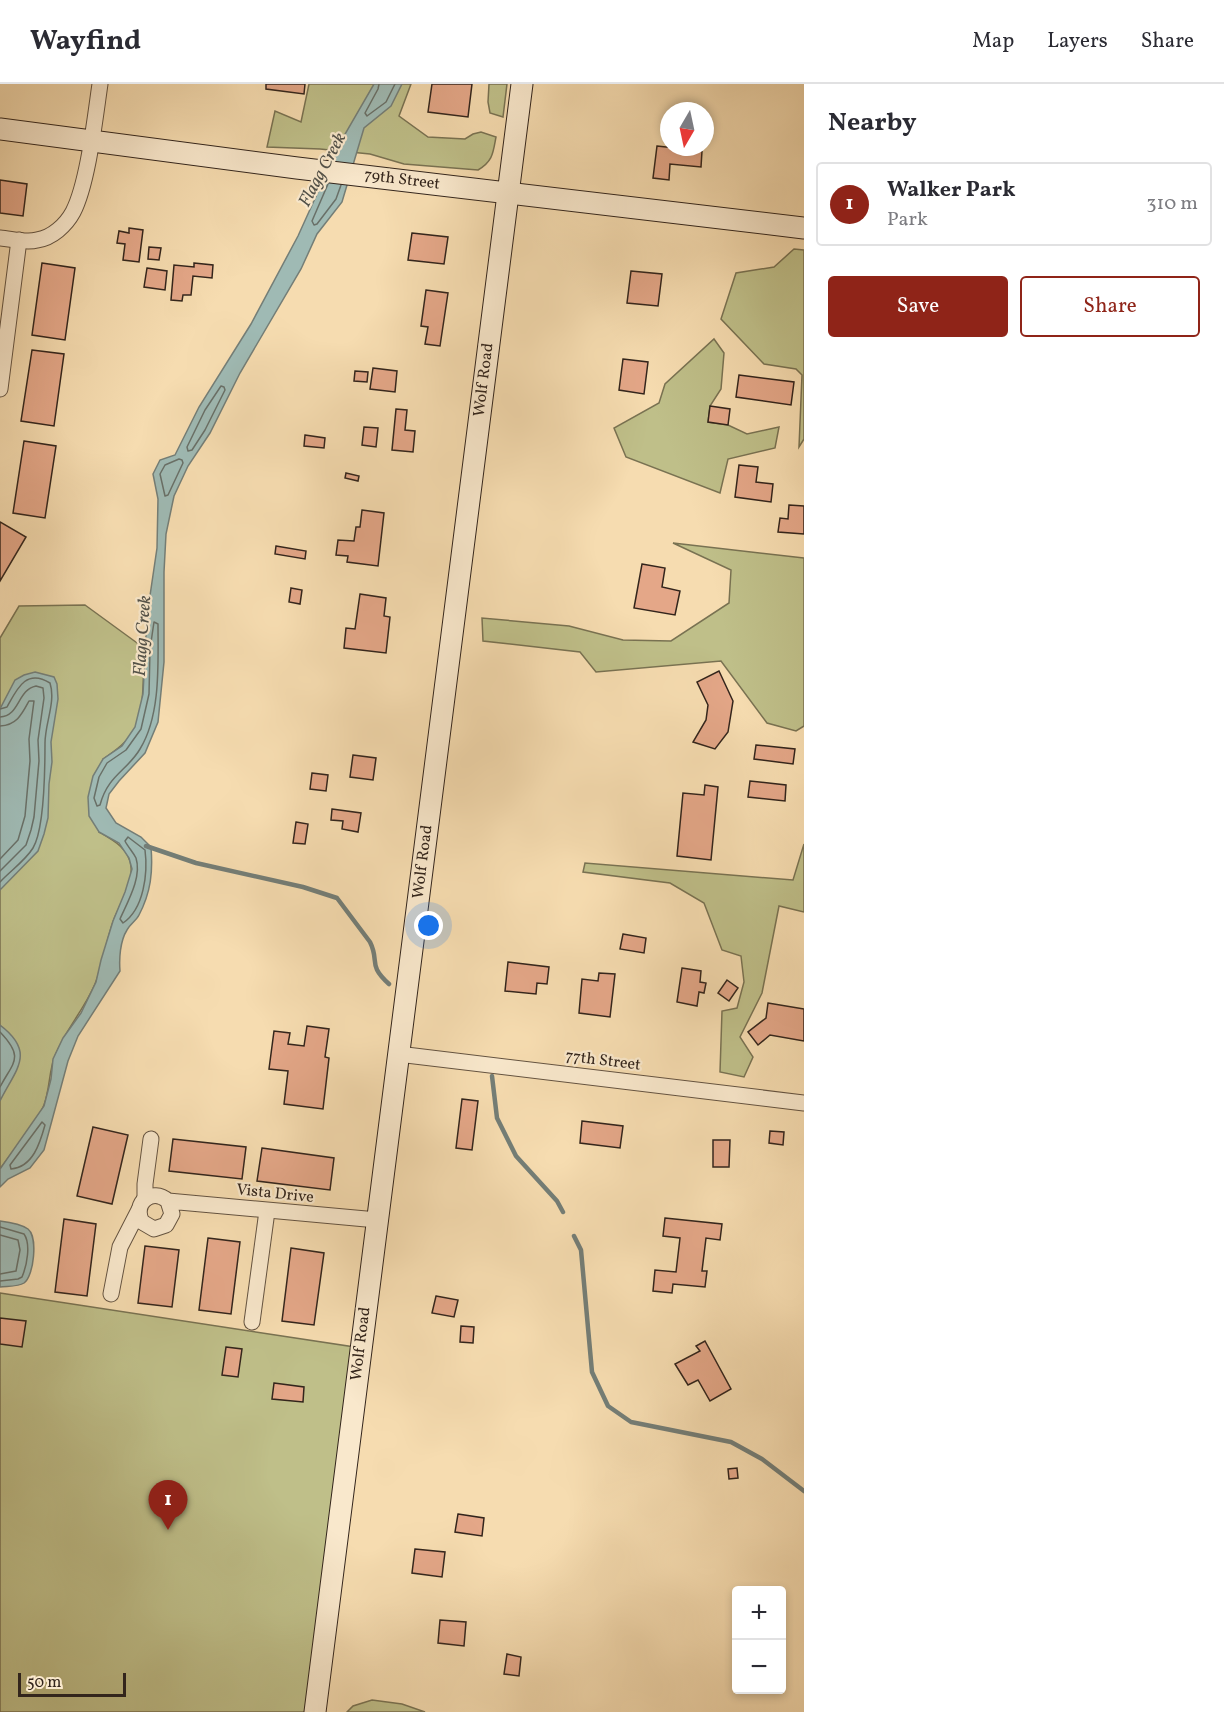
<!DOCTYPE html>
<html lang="en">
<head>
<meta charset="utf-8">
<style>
  body { margin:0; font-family:Vollkorn,serif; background:#f7f7f7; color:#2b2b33 }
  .controls { position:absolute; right:18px; bottom:18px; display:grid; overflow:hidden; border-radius:6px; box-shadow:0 3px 9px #0003 }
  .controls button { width:54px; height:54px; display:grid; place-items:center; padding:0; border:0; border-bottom:2px solid #e1e1e2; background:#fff; color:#2b2b33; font:30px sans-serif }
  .compass { position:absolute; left:660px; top:18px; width:54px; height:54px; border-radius:50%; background:#fff; box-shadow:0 3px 9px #0003; rotate:189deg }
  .scale { position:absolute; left:18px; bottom:15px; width:108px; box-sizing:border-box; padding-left:6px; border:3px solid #33251c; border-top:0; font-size:16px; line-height:21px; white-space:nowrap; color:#33251c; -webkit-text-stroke:4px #f9e8cc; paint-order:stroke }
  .you { position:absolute; left:429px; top:842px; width:21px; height:21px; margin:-15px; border:4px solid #fff; border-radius:50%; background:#1a73e8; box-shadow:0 0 0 9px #1a73e833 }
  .badge { display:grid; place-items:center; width:39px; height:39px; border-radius:50%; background:#8f2418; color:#fff; font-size:20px; font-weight:700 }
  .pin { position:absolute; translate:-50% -50px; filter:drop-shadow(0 2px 3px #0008) }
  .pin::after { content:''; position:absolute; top:32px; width:21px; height:18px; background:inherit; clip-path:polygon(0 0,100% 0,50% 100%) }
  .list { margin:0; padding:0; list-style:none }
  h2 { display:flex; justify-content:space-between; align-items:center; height:78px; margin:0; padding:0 24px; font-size:26px }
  h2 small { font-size:20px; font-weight:400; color:#7c7c81 }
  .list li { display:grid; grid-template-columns:39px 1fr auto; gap:18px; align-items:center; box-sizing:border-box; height:84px; margin:0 12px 12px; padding:0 12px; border:2px solid #e1e1e2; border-radius:6px }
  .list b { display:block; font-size:22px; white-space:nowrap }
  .list p { margin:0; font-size:20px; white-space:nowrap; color:#7c7c81 }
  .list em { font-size:20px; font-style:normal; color:#7c7c81 }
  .actions { display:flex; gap:12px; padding:18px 24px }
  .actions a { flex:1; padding:14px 0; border:2px solid #8f2418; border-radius:6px; text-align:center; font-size:21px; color:#8f2418 }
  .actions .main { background:#8f2418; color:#fff }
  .map { position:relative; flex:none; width:804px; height:1628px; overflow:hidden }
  header { display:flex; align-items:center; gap:36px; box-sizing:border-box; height:84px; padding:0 30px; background:#fff; border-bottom:2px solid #e1e1e2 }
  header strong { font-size:28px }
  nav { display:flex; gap:33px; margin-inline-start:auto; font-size:21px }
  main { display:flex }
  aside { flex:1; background:#fff }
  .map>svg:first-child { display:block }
  .green { fill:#bfbf89; stroke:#797252; stroke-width:1.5 }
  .water { fill:#9fbab4; stroke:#747e77; stroke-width:1.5 }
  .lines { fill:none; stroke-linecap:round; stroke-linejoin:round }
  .shore { stroke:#697068; stroke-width:1.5 }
  .stream { stroke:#747e77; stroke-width:4.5 }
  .building { fill:#e4a788; stroke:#33251c; stroke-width:1.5 }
  .street-casing { stroke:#645341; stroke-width:17 }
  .secondary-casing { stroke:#33251c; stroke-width:23 }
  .street { stroke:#f9e8cc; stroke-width:15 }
  .secondary { stroke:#f9e8cc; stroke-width:21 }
  .labels { text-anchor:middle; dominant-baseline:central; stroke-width:4.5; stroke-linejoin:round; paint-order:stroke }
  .street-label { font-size:16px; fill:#33251c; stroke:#f9e8cc }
  .water-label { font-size:18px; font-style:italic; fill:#53524a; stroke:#f9e8cc }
</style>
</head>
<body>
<header>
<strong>Wayfind</strong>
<nav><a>Map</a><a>Layers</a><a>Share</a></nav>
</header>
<main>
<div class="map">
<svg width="804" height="1628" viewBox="0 0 804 1628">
  <rect width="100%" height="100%" fill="#f6dcb0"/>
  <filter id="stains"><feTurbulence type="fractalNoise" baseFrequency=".00333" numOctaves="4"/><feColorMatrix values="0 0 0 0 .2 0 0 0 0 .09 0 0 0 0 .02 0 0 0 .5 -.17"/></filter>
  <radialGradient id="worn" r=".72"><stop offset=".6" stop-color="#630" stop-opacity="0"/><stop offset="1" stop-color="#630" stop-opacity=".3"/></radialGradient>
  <g class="green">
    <path d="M309 0H411L399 32 428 53 465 55 473 50 481 48 496 53C493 69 493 77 478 86L404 80 370 70 320 65 267 63 275 27 301 38Z"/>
    <path d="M489 0H507L503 33 490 29 488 18Z"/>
    <path d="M794 165 804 166V355L799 363 802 291 796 285 764 280 721 235 736 189 774 183Z"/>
    <path d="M714 255 724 269 721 305 710 322 708 338 728 341 747 350 779 343 775 364 728 375 720 409 626 373 614 344 659 319 665 300Z"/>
    <path d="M673 459 804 474V642L796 647 767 639 721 577 596 588 580 568 483 557 482 534 569 542 623 556 671 557 729 519 731 486Z"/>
    <path d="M85 521 144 564C143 588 145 621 136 643 129 657 115 667 103 675L99 748C113 756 130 765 131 783 133 800 120 820 114 835 106 856 103 881 95 900 84 926 65 946 55 972 49 985 50 1005 44 1021 37 1039 12 1068 0 1085V554L19 522Z"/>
    <path d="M804 760V828L779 822 762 909 740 953 753 973 744 993 720 988 722 927 737 924 744 898 741 872 722 866 704 819 670 799 583 788 585 779 793 796Z"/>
    <path d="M0 1209 361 1264 310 1628H0Z"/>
    <path d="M372 1616 402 1620 425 1628H347L353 1622Z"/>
  </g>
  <g class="water">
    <path d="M374 0H402L391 22 364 44 342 118 317 150 301 185 240 289 210 349 188 382 174 412 166 450 164 488V578L158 638 145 669 119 697 109 710 106 724 116 739 141 753 151 763C153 788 151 808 139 831 136 837 130 840 127 846 120 857 119 875 120 887L78 952 68 977 44 1066 30 1084 8 1095 0 1103V1085L44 1022 51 995 53 975 63 954 81 929 96 898 101 876 113 837 125 808 132 785 129 774 119 759 99 748 89 732 88 713 93 692 103 675 122 662 135 643 143 610 147 532 157 464 158 415 153 390 160 376 175 371 199 323 251 240 298 152 341 57Z"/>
    <path d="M35 588 54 593 57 600 58 615 51 658 52 678 49 700 48 734 44 750 38 767 0 806V625L15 596 24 591Z"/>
    <path d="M0 941C37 969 15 986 0 1017Z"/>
    <path d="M0 1137C8 1138 21 1140 28 1145 38 1153 34 1192 24 1199 18 1203 7 1202 0 1203Z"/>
  </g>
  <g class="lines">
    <g class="shore">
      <path d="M379 0 378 5 365 29 367 32 386 18 395 0"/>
      <path d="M328 100 312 137 314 141 317 140 336 115 341 101"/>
      <path d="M221 302 224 303 225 306 205 346 192 366 188 367 187 363 205 326Z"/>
      <path d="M179 375 182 376 183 379 168 411 165 412 160 390 165 381Z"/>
      <path d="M154 538 158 540C158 579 161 631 140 665 127 687 108 691 100 721L97 722 94 714 99 693 107 679 126 666 141 645 149 610 150 565Z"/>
      <path d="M0 625 7 623C17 605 26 584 50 599 56 618 45 639 45 659 45 684 45 744 33 764 25 777 10 787 0 798"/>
      <path d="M0 633C20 632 17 606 36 602L43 604 44 614 38 656 39 677 34 733 31 746 26 761 0 787"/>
      <path d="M0 642C17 641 22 630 29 617H34L29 655 30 677 25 732 18 756 0 775"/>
      <path d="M128 753 145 766C148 789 144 825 123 839L120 835C128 817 142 793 136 774 133 768 128 763 125 757Z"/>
      <path d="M0 948C25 974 13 978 0 1003"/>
      <path d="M42 1038 45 1041C40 1059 33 1083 11 1085L10 1081Z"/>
      <path d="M0 1143 24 1150C31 1160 27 1181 22 1193L18 1195 0 1197"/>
      <path d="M0 1151 18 1156 20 1166 16 1187 0 1190"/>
    </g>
    <g class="stream">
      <path d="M146 762 196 779 303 803 337 814 370 858C380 878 367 880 389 900"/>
      <path d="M492 992 497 1034 516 1072 557 1117 563 1128"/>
      <path d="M574 1152 581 1166 592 1288 608 1322 631 1338 731 1358 762 1375 804 1407"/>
    </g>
  </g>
  <g class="building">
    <path d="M266 0H305L304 10 266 5Z"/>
    <path d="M432 0H472L468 33 428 28Z"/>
    <path d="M657 62 702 67 701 83 670 80 669 96 653 94Z"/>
    <path d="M0 96 27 100 23 132 0 129Z"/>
    <path d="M129 144 143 146 139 178 123 176 125 160 117 159 119 147 129 149Z"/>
    <path d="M412 149 448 153 444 180 408 176Z"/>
    <path d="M149 163 161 164 159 176 148 175Z"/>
    <path d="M42 179 75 184 65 256 32 251Z"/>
    <path d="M194 179 213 181 212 194 193 192 191 211H183L182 217 171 216 174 181 194 183Z"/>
    <path d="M147 184 167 187 165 206 144 203Z"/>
    <path d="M631 187 662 190 658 222 627 219Z"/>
    <path d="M426 206 448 209 440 262 425 260 428 243 421 242Z"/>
    <path d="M32 266 64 270 54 342 21 337Z"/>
    <path d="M623 275 648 278 644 310 619 306Z"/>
    <path d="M373 284 397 287 395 308 370 305Z"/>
    <path d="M355 287 368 288 367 298 354 297Z"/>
    <path d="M739 291 794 298 791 321 736 313Z"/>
    <path d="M710 322 730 325 728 341 708 338Z"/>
    <path d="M396 325 407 326 405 346 415 347 413 368 392 366Z"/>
    <path d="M364 343 378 344 376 363 362 361Z"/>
    <path d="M305 351 325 354 324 364 304 362Z"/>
    <path d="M24 357 56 362 45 434 13 429Z"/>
    <path d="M739 381 758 383 756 398 773 400 771 418 735 413Z"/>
    <path d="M346 389 359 392 358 397 345 394Z"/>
    <path d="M789 421 804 422V450L778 448 780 434 788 435Z"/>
    <path d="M362 426 384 429 378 482 347 478 348 472 336 471 338 456 354 457 356 443H360Z"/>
    <path d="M0 438 26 453 0 497Z"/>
    <path d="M276 462 306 467 305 475 275 470Z"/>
    <path d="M642 480 665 484 662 503 680 507 675 531 634 524Z"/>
    <path d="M291 504 302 506 300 520 289 518Z"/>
    <path d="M360 510 386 514 384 532 390 533 386 569 344 564 346 544 355 545Z"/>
    <path d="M719 587 733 617 728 648 715 665 693 658 706 636 708 621 697 598Z"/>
    <path d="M756 661 795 665 793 680 754 675Z"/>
    <path d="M353 671 376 674 373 696 350 693Z"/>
    <path d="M312 689 328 691 326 707 310 705Z"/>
    <path d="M750 697 786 701 785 717 748 713Z"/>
    <path d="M705 701 718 703 711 776 677 772 683 709 704 711Z"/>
    <path d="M332 725 361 729 358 748 342 745 343 737 331 736Z"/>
    <path d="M296 738 308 740 305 760 293 759Z"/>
    <path d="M623 850 646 854 644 869 620 865Z"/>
    <path d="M508 878 549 883 547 900 537 899 536 910 505 907Z"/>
    <path d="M682 884 701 887 700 898 706 899 704 909 699 908 697 922 677 918Z"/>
    <path d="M599 889 615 890 610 933 579 929 582 895 598 897Z"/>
    <path d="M727 896 738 904 729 917 718 909Z"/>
    <path d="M768 919 804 925V957L770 951 758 961 748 948 766 934Z"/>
    <path d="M307 942 329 945 325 973 329 974 323 1025 284 1020 288 987 269 985 274 947 290 949 288 960 304 962Z"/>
    <path d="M462 1015 478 1017 472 1066 456 1064Z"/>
    <path d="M582 1037 623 1042 620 1064 580 1059Z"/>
    <path d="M93 1043 128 1051 112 1120 77 1112Z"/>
    <path d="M770 1047 784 1048 783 1061 769 1059Z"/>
    <path d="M173 1055 246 1063 242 1095 169 1087Z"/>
    <path d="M713 1056H730L729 1083H713Z"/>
    <path d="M262 1064 334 1074 330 1106 257 1097Z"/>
    <path d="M665 1134 722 1140 720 1156 706 1154 702 1187H707L705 1203 673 1200 672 1209 653 1207 655 1186 676 1188 680 1154 663 1152Z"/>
    <path d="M64 1135 96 1140 87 1212 55 1208Z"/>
    <path d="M208 1154 240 1158 231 1230 199 1226Z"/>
    <path d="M145 1162 179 1166 172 1223 138 1219Z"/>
    <path d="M291 1164 324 1169 314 1241 282 1237Z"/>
    <path d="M436 1212 458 1216 454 1233 432 1229Z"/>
    <path d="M0 1234 26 1237 22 1263 0 1260Z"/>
    <path d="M461 1242 474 1243 473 1259 460 1258Z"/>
    <path d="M705 1257 731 1305 710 1317 698 1296 688 1301 675 1280 700 1267 696 1262Z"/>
    <path d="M226 1263 242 1265 238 1293 222 1291Z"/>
    <path d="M274 1299 304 1303 303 1318 272 1315Z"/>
    <path d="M737 1384 738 1394 729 1395 728 1385Z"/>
    <path d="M458 1430 484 1434 482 1452 455 1448Z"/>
    <path d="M415 1465 445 1468 442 1493 412 1489Z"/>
    <path d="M440 1536 466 1538 464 1562 438 1559Z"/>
    <path d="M507 1570 521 1573 519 1592 504 1590Z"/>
  </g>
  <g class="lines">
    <g class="street-casing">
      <g id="street">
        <path d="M0 154C12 155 26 159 37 156 52 154 66 141 73 128 88 99 95 34 100 0"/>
        <path d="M0 305 19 156"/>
        <path d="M398 970 804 1019"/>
        <path d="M145 1115V1100L151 1055"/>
        <path d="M168 1117 172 1130 166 1141 154 1145 142 1138C132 1119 152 1103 168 1117L377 1136"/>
        <path d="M111 1210 120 1163 139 1126"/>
        <path d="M252 1238 267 1127"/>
      </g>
    </g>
    <g class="secondary-casing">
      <g id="secondary">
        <path d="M0 45 297 84 804 144"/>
        <path d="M315 1628 522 0"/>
      </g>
    </g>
    <use href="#street" class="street"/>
    <use href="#secondary" class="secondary"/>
  </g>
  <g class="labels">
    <g class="street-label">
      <text transform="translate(402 96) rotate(7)">79th Street</text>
      <text transform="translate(484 296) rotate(-83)">Wolf Road</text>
      <text transform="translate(423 778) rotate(-83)">Wolf Road</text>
      <text transform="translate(603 977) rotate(7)">77th Street</text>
      <text transform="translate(275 1110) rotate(6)">Vista Drive</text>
      <text transform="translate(361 1260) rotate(-83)">Wolf Road</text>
    </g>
    <g class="water-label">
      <text transform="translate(323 86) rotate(-62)">Flagg Creek</text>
      <text transform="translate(143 552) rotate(-86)">Flagg Creek</text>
    </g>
  </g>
  <rect width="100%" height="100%" filter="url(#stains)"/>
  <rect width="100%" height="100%" fill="url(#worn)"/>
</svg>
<div class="controls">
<button>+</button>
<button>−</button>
</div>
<svg class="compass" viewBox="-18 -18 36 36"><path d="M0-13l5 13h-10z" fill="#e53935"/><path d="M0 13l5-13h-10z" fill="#7c7c81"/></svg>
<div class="scale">50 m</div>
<div class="you"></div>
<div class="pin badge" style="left:168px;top:1446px">1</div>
</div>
<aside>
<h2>Nearby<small></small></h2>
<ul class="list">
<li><span class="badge">1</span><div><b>Walker Park</b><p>Park</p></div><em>310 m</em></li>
</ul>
<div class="actions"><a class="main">Save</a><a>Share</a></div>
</aside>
</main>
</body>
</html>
